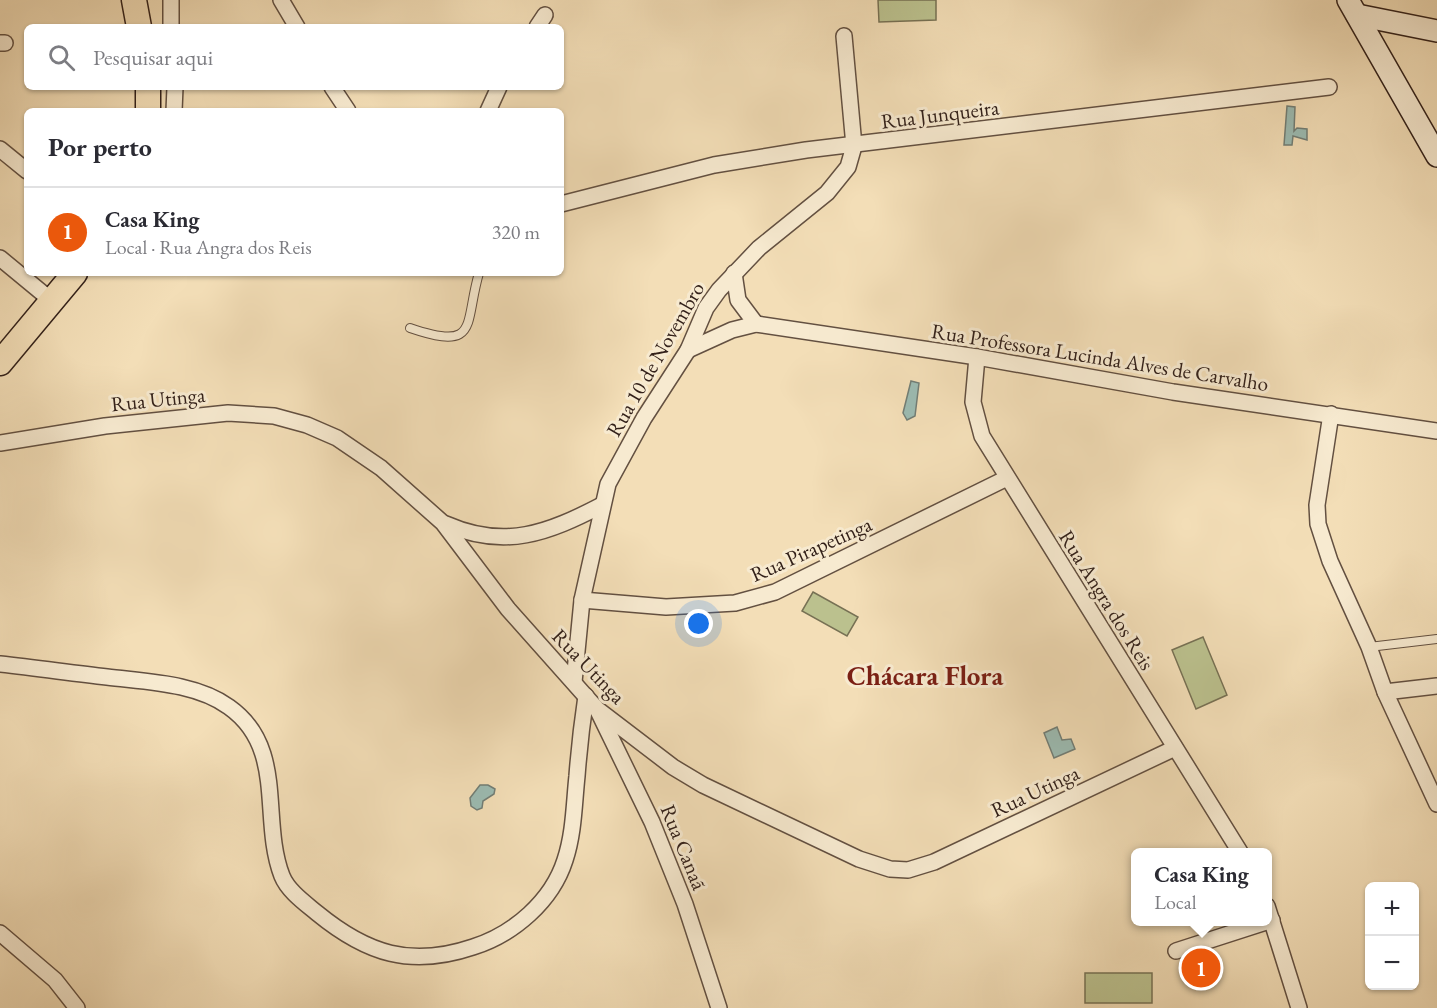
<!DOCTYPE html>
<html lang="pt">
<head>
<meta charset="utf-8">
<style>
  body { margin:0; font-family:"EB Garamond",serif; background:#f2f2f3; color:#2b2b33 }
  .controls { position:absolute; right:18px; bottom:18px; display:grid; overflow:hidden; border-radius:9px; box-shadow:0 2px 4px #0004 }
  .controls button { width:54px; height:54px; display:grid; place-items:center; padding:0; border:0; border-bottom:2px solid #e1e1e2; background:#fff; color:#2b2b33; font:30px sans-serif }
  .you { position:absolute; left:699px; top:624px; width:21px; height:21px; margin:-15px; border:4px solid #fff; border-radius:50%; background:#1a73e8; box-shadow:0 0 0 9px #1a73e833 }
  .badge { display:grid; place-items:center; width:39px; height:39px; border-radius:50%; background:#ea580c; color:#fff; font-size:20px; font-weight:700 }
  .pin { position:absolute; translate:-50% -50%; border:3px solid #fff; box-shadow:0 2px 6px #0006 }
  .popup { position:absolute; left:1131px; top:848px; width:141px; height:78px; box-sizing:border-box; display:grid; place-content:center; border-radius:9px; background:#fff; filter:drop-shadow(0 2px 4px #0005); font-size:20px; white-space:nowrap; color:#7c7c81 }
  .popup b { font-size:22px; color:#2b2b33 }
  .popup::after { content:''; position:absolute; left:50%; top:100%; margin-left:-12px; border:12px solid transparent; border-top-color:#fff }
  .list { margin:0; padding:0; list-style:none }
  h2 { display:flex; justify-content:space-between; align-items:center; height:78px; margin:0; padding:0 24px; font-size:26px }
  h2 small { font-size:20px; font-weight:400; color:#7c7c81 }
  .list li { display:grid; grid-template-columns:39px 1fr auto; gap:18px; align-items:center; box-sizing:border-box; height:90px; padding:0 24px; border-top:2px solid #e1e1e2 }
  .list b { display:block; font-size:22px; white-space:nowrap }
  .list p { margin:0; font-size:20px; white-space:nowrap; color:#7c7c81 }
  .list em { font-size:20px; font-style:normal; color:#7c7c81 }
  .icon { flex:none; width:33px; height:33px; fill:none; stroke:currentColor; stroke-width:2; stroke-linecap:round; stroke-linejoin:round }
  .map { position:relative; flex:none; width:1437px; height:1008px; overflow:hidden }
  .search { position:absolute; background:#fff; box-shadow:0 2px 4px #0004; left:24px; top:24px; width:540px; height:66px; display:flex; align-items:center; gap:15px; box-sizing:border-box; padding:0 21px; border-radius:9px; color:#7c7c81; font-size:22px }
  .panel { position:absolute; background:#fff; box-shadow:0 2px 4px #0004; left:24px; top:108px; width:540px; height:168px; border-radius:9px }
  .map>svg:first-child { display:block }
  .green { fill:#bbc18e; stroke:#777154; stroke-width:1.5 }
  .water { fill:#9cbcb3; stroke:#727e76; stroke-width:1.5 }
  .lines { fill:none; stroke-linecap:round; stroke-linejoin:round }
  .lane-casing { stroke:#635041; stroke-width:10 }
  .street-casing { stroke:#635041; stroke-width:18 }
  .secondary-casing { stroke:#33211a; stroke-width:24 }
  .primary-casing { stroke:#33211a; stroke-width:27 }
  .lane { stroke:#f7ead0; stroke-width:8 }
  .street { stroke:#f7ead0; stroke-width:15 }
  .secondary { stroke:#f7ead0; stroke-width:21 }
  .primary { stroke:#f3deb7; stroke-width:24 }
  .labels { text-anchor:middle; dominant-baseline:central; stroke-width:6; stroke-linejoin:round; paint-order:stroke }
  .street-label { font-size:21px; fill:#33211a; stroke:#f7ead0 }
  .district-label { font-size:27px; font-weight:bold; fill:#7a1f14; stroke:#f7ead0 }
</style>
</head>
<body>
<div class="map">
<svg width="1437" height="1008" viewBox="0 0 1437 1008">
  <rect width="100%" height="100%" fill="#f3deb7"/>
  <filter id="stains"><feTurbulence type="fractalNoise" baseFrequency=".00333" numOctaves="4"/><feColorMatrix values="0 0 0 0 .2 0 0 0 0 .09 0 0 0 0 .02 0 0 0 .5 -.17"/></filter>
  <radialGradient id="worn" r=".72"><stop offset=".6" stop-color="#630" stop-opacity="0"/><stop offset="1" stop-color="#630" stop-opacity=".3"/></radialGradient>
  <g class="green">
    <path d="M878 0H936V20L879 22Z"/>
    <path d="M813 592 858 617 847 636 802 611Z"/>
    <path d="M1203 637 1227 695 1196 709 1172 650Z"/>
    <rect x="1085" y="973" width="67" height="30"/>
  </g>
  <g class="water">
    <path d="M1287 106 1295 107 1294 131 1297 128 1307 129V140L1293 136 1292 145H1284Z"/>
    <path d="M911 381 919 383 915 416 907 420 903 413Z"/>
    <path d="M1057 727 1062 740 1071 739 1075 749 1054 758 1044 733Z"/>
    <path d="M480 785H488L495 789 494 794 483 801 482 808 477 810 471 806 470 798Z"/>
  </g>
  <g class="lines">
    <g class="lane-casing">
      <g id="lane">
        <path d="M410 328C480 352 464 324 479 273"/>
        <path d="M1369 647 1437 639"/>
      </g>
    </g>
    <g class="street-casing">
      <g id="street">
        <path d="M171 0V27"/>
        <path d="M281 0 297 27"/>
        <path d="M537 27 545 15"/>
        <path d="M0 43H5"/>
        <path d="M332 87 348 111"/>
        <path d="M174 111 175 87"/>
        <path d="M488 111 499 87"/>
        <path d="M0 149 27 171"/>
        <path d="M561 204 714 165 806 150 1329 87"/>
        <path d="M0 258 46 296"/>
        <path d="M734 273 738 300 756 324"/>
        <path d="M688 350 732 330 756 324 977 357 1173 392 1437 431"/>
        <path d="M977 357 973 402 982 436 1240 852"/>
        <path d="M1331 414 1317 505 1318 524 1330 561 1369 647 1385 692 1437 804"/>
        <path d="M0 443 105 426 228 413 274 416 307 425 337 438 381 468 443 523 508 609 597 709 673 767 703 785 859 859 890 869 908 870 934 862 1175 748"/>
        <path d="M446 524C505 550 548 533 602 505"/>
        <path d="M582 600 666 607 735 603 775 592 1007 478"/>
        <path d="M0 664C36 668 72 673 107 677 147 682 196 683 229 707 287 748 260 819 282 876 288 891 305 903 317 913 367 954 411 968 473 947 514 934 552 901 565 860 574 833 574 804 577 776 579 749 582 723 586 696"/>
        <path d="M574 682 582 600 608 484 644 418 688 350 706 308 719 290 759 248 827 193 848 167 854 146 844 36"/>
        <path d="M1385 692 1437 686"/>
        <path d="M598 711 652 822 685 904 719 1008"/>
        <path d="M1267 906 1299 1008"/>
        <path d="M0 933 55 980 77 1008"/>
        <path d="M1176 951 1272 920"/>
      </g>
    </g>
    <g class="secondary-casing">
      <g id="secondary">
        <path d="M1348 0 1437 156"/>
        <path d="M1357 15 1437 31"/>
      </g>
    </g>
    <g class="primary-casing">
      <g id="primary">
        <path d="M134 0 139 27"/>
        <path d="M148 111V87"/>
        <path d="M0 363 75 273"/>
      </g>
    </g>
    <use href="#lane" class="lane"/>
    <use href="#street" class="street"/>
    <use href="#secondary" class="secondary"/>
    <use href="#primary" class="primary"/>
  </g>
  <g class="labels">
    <g class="street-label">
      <text transform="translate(940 114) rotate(-7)">Rua Junqueira</text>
      <text transform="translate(1100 357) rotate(9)">Rua Professora Lucinda Alves de Carvalho</text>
      <text transform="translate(655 359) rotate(-60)">Rua 10 de Novembro</text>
      <text transform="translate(158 399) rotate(-6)">Rua Utinga</text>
      <text transform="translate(811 549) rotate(-24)">Rua Pirapetinga</text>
      <text transform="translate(1107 600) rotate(58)">Rua Angra dos Reis</text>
      <text transform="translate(589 666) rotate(46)">Rua Utinga</text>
      <text transform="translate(1035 791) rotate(-25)">Rua Utinga</text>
      <text transform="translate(684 847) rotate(68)">Rua Canaã</text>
    </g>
    <g class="district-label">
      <text x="925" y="675">Chácara Flora</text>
    </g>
  </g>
  <rect width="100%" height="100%" filter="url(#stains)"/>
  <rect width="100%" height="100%" fill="url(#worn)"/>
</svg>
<div class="controls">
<button>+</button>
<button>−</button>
</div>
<div class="you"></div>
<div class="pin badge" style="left:1201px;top:968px">1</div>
<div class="popup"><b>Casa King</b>Local</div>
<div class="search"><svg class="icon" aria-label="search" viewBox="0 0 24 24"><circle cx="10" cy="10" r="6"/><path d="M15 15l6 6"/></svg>Pesquisar aqui</div>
<section class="panel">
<h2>Por perto<small></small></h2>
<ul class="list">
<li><span class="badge">1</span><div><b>Casa King</b><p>Local · Rua Angra dos Reis</p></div><em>320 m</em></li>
</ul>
</section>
</div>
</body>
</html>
